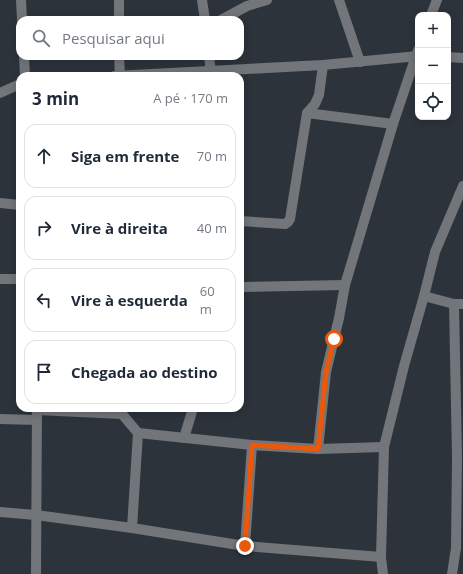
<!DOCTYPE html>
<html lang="pt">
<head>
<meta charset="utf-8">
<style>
  body { margin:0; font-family:"Open Sans",sans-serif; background:#f6f6f7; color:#1f2937 }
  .controls { position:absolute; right:12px; top:12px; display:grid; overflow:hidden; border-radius:8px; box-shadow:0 2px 10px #0003 }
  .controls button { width:36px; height:36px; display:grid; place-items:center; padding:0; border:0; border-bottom:1px solid #e0e1e3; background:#fff; color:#1f2937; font:20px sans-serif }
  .stop { position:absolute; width:12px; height:12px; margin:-9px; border:3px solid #ea580c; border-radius:50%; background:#fff }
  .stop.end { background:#ea580c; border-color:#fff; box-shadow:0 1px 4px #0008 }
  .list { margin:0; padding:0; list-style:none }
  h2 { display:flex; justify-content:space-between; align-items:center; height:52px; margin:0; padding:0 16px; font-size:17px }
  h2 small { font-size:13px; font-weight:400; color:#747a83 }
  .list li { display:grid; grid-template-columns:26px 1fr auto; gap:12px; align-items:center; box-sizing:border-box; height:64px; margin:0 8px 8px; padding:0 8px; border:1px solid #e0e1e3; border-radius:12px }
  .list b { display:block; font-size:15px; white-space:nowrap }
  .list em { font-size:13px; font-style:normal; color:#747a83 }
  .icon { flex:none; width:22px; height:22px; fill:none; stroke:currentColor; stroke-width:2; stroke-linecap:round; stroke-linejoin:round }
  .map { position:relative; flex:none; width:463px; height:574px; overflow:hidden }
  .search { position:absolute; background:#fff; box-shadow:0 2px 10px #0003; left:16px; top:16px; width:228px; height:44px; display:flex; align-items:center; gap:10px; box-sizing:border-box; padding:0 14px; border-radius:12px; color:#747a83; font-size:15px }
  .panel { position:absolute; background:#fff; box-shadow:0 2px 10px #0003; left:16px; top:72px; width:228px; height:340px; border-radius:12px }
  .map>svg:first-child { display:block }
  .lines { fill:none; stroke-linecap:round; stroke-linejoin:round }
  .minor { stroke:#727579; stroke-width:10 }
  .route { stroke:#ea580c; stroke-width:5 }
</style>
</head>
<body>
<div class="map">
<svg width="463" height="574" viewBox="0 0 463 574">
  <rect width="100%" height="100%" fill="#2d333b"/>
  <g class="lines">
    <g class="minor">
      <path d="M21 0 22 20"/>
      <path d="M119 0V20"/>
      <path d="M202 0 205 20"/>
      <path d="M339 0 360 62"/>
      <path d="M431 15 437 0"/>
      <path d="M221 20 247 6 267 0"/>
      <path d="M24 56 25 76"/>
      <path d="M119 56 120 76"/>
      <path d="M209 56 211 72"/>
      <path d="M448 57 463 58"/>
      <path d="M114 76 323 65 418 56"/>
      <path d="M0 93 20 84"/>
      <path d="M307 113 393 124"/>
      <path d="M0 203 20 205"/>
      <path d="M240 221 285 224 288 222 290 219 307 113 315 104 319 95 323 65"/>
      <path d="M0 279H20"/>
      <path d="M240 287 345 285"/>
      <path d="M424 296 454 304H463"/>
      <path d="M122 408V414L138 433 132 528"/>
      <path d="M37 410 122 414"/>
      <path d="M0 419 37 420"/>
      <path d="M138 433 252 445 318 449 384 447"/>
      <path d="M184 438 193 408"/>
      <path d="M318 449 326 372 339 318 345 285 393 124 418 50"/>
      <path d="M0 512 36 515 132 528 245 546 381 557"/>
      <path d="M245 546 252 445"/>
      <path d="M36 574 37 408"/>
      <path d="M383 574 381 557 384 447 404 366 424 296 435 252 463 186"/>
      <path d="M452 574 456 548 457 457 454 304"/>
    </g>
  </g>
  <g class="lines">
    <path class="route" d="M245 546 252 445 318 449 326 372 334 339"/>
  </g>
</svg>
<div class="controls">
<button>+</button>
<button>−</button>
<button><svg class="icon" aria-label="locate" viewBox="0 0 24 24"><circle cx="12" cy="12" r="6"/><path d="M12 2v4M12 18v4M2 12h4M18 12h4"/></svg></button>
</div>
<div class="stop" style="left:334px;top:339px"></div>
<div class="stop end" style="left:245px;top:546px"></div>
<div class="search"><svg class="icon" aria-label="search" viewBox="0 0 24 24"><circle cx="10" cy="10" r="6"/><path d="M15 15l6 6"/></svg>Pesquisar aqui</div>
<section class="panel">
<h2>3 min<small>A pé · 170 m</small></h2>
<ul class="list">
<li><svg class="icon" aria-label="ahead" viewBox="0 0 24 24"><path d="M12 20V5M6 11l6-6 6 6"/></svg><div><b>Siga em frente</b></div><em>70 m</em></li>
<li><svg class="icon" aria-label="right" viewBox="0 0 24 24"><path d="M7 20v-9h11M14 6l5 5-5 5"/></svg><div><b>Vire à direita</b></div><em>40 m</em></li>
<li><svg class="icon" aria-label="left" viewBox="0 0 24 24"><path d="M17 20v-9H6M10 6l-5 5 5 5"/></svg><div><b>Vire à esquerda</b></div><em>60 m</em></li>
<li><svg class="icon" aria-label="arrive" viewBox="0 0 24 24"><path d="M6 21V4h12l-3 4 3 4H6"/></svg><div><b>Chegada ao destino</b></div></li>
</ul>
</section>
</div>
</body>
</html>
